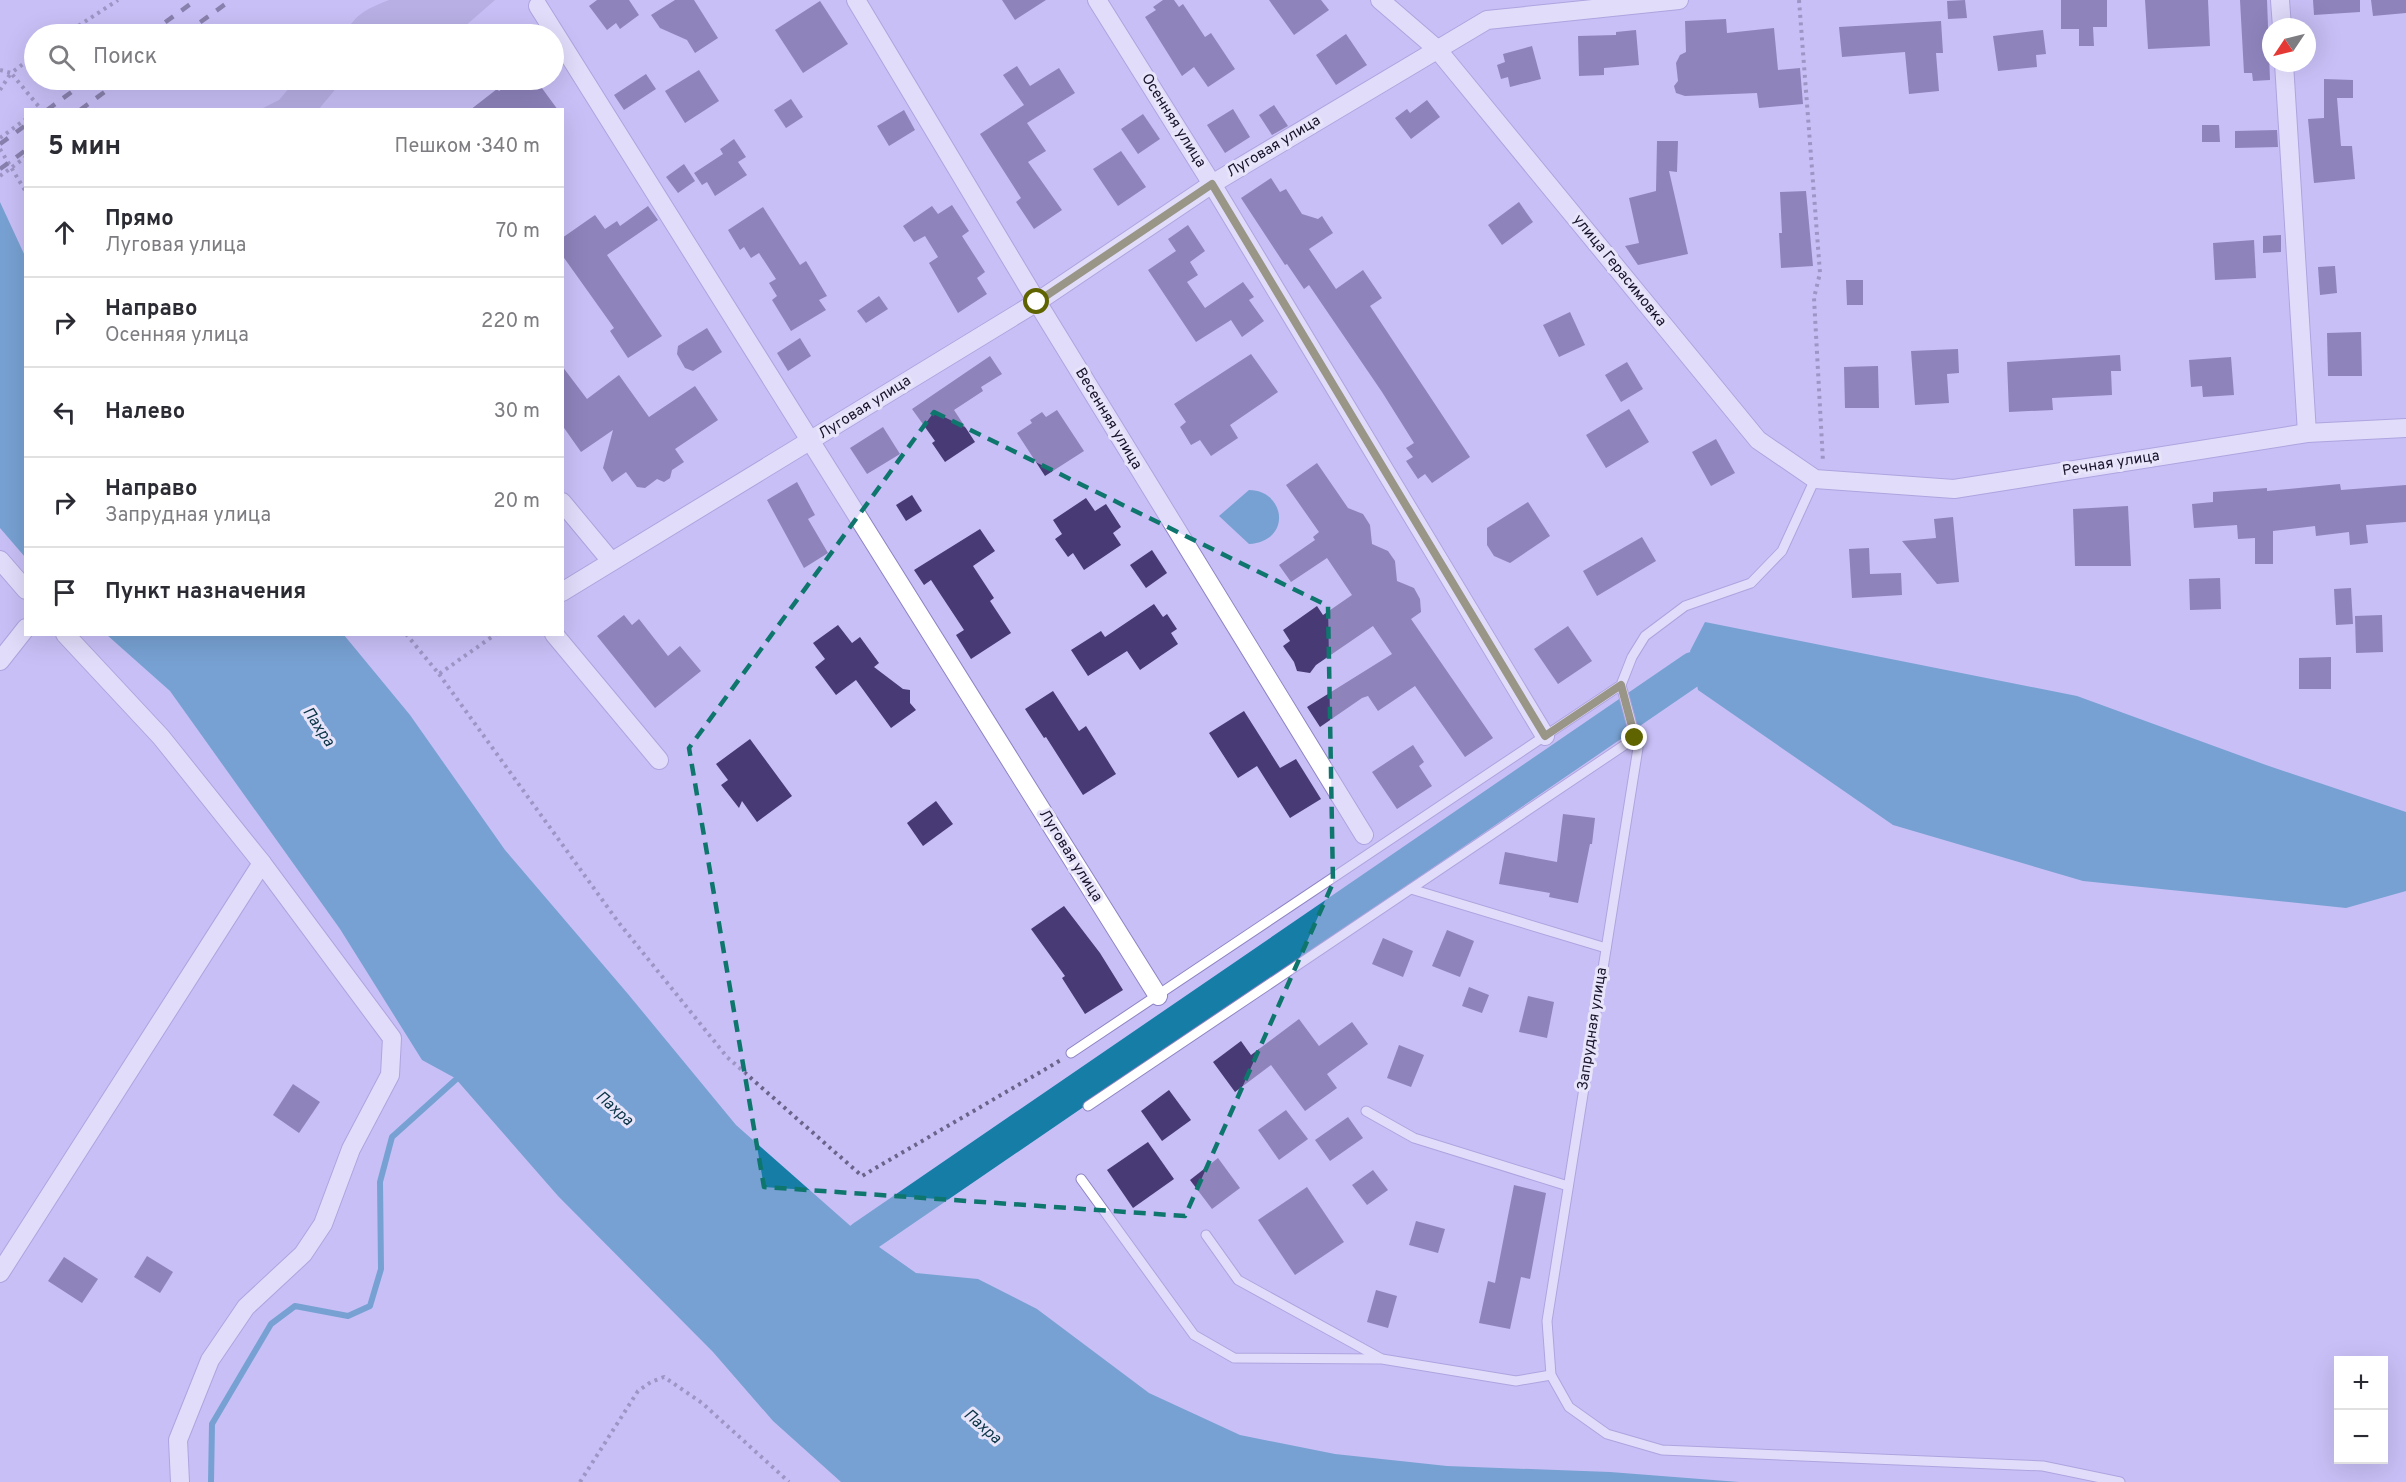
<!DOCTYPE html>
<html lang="ru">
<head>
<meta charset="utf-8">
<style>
  body { margin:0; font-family:Overpass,sans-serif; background:#f7f7f7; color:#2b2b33 }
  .controls { position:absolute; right:18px; bottom:18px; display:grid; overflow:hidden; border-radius:0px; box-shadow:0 6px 24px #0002 }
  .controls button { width:54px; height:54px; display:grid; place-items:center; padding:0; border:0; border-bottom:2px solid #e1e1e2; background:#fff; color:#2b2b33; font:30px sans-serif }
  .compass { position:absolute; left:2262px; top:18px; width:54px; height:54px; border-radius:50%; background:#fff; box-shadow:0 6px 24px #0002; rotate:235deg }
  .stop { position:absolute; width:18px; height:18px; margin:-14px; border:4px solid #5f6300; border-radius:50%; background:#fff }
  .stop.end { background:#5f6300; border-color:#fff; box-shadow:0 2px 6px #0008 }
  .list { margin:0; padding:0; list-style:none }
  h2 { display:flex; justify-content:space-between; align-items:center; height:78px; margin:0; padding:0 24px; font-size:26px }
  h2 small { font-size:20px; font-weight:400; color:#7c7c81 }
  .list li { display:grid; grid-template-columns:39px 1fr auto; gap:18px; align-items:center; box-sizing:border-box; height:90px; padding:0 24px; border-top:2px solid #e1e1e2 }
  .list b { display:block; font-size:22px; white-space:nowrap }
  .list p { margin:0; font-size:20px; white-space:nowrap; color:#7c7c81 }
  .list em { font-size:20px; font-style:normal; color:#7c7c81 }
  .icon { flex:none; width:33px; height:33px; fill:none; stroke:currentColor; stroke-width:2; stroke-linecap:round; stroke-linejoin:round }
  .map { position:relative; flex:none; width:2406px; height:1482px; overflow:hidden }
  .search { position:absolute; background:#fff; box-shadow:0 6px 24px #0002; left:24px; top:24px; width:540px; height:66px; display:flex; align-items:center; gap:15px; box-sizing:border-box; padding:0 21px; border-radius:33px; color:#7c7c81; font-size:22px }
  .panel { position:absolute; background:#fff; box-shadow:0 6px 24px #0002; left:24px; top:108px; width:540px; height:528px; border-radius:0px }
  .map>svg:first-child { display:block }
  .green { fill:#a49bcf }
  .water { fill:#167da7 }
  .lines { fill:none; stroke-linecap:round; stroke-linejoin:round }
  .stream { stroke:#167da7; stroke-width:6 }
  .river { stroke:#167da7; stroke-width:34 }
  .building { fill:#483a74 }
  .lane-casing { stroke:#9083c4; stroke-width:11 }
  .street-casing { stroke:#9083c4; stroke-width:20 }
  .path { stroke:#6a638a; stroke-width:4; stroke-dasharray:3 4.5; stroke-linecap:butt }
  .lane { stroke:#fff; stroke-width:9 }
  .street { stroke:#fff; stroke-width:18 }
  .rail { stroke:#3d3756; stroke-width:4.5; stroke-dasharray:10 10; stroke-linecap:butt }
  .path-bridge { stroke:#6a638a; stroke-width:4; stroke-dasharray:3 4.5; stroke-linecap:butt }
  .route { stroke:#5f6300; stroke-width:8 }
  .marked { fill:none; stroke:#0f766e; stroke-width:4.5; stroke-dasharray:12 8; stroke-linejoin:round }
  .labels { text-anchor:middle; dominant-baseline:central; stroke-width:6; stroke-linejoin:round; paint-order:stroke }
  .street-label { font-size:15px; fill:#18122b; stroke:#e8e5fa }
  .water-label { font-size:16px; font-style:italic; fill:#083244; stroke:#e8e5fa }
</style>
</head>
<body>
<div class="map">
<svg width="2406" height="1482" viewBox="0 0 2406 1482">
  <rect width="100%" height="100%" fill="#c8bff6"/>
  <g class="green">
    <path d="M389 0H495L456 34H345C355 14 368 8 389 0Z"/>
    <path d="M296 80H343L319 109H261L279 100Z"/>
  </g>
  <g class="water">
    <path d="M0 202 25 256V557L0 528Z"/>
    <path d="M1249 490C1285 490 1293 541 1249 544L1219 516Z"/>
    <path d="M1705 622 2077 696 2266 765 2406 812V891L2346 908 2083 881 1893 825 1698 690 1690 651Z"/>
    <path d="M107 635H344L410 715 505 850 628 994 736 1125 855 1230 916 1273 978 1279 1037 1309 1149 1393 1240 1435 1335 1454 1447 1466 1610 1472 1739 1482H841L773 1421 713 1352 558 1196 455 1078 422 1060 340 929 170 691Z"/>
  </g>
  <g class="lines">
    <path class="stream" d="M211 1482 212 1424 271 1324 295 1306 348 1316 370 1306 381 1269 380 1182 392 1137 462 1074"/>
    <path class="river" d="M828 1265 865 1236 1693 669"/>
  </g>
  <g class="building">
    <path d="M597 0H629L639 15 620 29 616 23 607 30 589 6Z"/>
    <path d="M675 0H694L718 38 695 53 687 40 660 28 651 15Z"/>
    <path d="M1002 0H1046L1015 20Z"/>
    <path d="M1163 0H1174L1179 7 1183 4 1205 37 1211 33 1235 69 1208 87 1194 67 1182 76 1145 17 1156 10 1153 7Z"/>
    <path d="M1269 0H1321L1329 10 1294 35Z"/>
    <path d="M1965 0 1967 18 1948 19 1947 1Z"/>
    <path d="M2061 0H2107V27H2093L2094 46H2079V29H2061Z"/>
    <path d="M2145 0H2208L2210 46 2148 49Z"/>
    <path d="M2240 0H2267L2270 80 2253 81 2252 73H2244Z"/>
    <path d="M2313 0H2360V12L2314 15Z"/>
    <path d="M2371 0H2406V13L2373 16Z"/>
    <path d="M820 1 848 44 803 73 775 30Z"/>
    <path d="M1726 19 1727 33 1774 28 1778 70 1800 68 1803 104 1759 108 1757 93 1685 96 1676 93 1674 86 1678 81 1676 63 1680 55 1686 52 1685 21Z"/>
    <path d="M1941 21 1943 53H1936L1939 91 1909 94 1905 52 1842 57 1839 27Z"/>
    <path d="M1636 30 1639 65 1604 68V75L1579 76 1578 36 1616 35V32Z"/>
    <path d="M2043 30 2046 54 2036 55 2037 67 1998 71 1993 36Z"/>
    <path d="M1346 34 1367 65 1336 85 1316 55Z"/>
    <path d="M1532 46 1541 79 1510 87 1508 77 1501 79 1497 65 1505 62 1503 54Z"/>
    <path d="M1017 66 1030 86 1059 68 1075 93 1027 123 1046 151 1028 162 1062 210 1034 229 1016 202 1021 198 980 134 1024 105 1003 75Z"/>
    <path d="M699 70 719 101 685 123 665 91Z"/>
    <path d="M646 74 656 89 624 110 614 95Z"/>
    <path d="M2324 79 2353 80V98H2337L2341 146H2352L2355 179 2314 183 2308 119 2324 118Z"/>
    <path d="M516 80H536L558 110H470L497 89 499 91Z"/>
    <path d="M791 99 803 117 786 128 774 110Z"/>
    <path d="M1427 100 1440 117 1411 139 1395 118 1407 109 1410 113Z"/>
    <path d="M1274 105 1288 126 1272 135 1259 115Z"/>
    <path d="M1233 109 1250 137 1225 153 1207 125Z"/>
    <path d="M904 110 915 130 889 146 877 126Z"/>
    <path d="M1143 114 1160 139 1138 154 1121 129Z"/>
    <path d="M2202 125H2219L2220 142H2202Z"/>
    <path d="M2277 130 2278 147 2235 148V131Z"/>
    <path d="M734 139 746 157 738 162 747 175 715 196 707 182 702 185 694 173 723 154 720 149Z"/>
    <path d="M1657 141H1678L1677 172 1669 171 1688 254 1638 265 1625 246 1639 243 1629 198 1656 191Z"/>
    <path d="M1121 151 1146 187 1118 206 1093 169Z"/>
    <path d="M684 164 695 181 678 193 666 177Z"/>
    <path d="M1271 178 1280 192 1286 189 1302 214 1318 219 1322 216 1333 233 1309 249 1336 289 1363 270 1382 298 1370 306 1470 457 1432 483 1425 474 1418 479 1406 461 1413 457 1406 448 1414 443 1382 392 1309 285 1304 289 1287 264 1285 265 1241 198Z"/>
    <path d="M1806 191 1813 266 1781 268 1779 233H1782L1780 192Z"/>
    <path d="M1519 202 1533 222 1502 245 1488 225Z"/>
    <path d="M952 205 969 231 962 236 985 272 977 278 987 294 958 313 929 263 938 257 925 236 914 242 903 226 932 206 938 214Z"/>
    <path d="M648 206 658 220 607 255 662 336 628 358 610 331 614 328 562 255V238L595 215 605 229 617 221 620 226Z"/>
    <path d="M763 207 800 265 806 261 827 296 819 300 826 310 791 331 772 300 777 296 769 283 776 279 759 253 751 258 744 247 740 250 728 230Z"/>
    <path d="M1188 225 1205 251 1190 262 1198 275 1187 282 1205 308 1243 282 1254 297 1249 300 1264 321 1242 337 1231 320 1196 342 1148 270 1176 251 1168 239Z"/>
    <path d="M2281 235V252L2263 253V236Z"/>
    <path d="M2254 240 2256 278 2215 280 2213 243Z"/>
    <path d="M2335 266 2337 293 2320 295 2318 267Z"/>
    <path d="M1846 280H1863V305H1847Z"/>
    <path d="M879 296 888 309 866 323 857 311Z"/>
    <path d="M1570 312 1585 345 1559 357 1543 325Z"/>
    <path d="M707 328 722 352 693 371 685 368 677 354 678 346Z"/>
    <path d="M2361 332 2362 376H2328L2327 333Z"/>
    <path d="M800 338 811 356 788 371 777 353Z"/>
    <path d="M1958 349 1959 373 1947 374 1949 403 1915 405 1911 351Z"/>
    <path d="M1251 354 1278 392 1230 425 1238 438 1211 456 1200 440 1191 445 1180 427 1186 422 1174 404Z"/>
    <path d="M2120 355 2121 371H2111L2112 395 2052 398 2053 410 2009 412 2007 362Z"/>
    <path d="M990 356 1002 374 981 387 983 391 954 410 975 442 945 462 932 443 935 441 912 409Z"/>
    <path d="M2231 357 2234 395 2203 397 2202 386 2191 387 2189 360Z"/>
    <path d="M1627 362 1643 389 1621 402 1605 375Z"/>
    <path d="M562 366 587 399 619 375 649 417 695 386 718 420 675 449 684 462 672 470 670 478 664 482 657 479 645 488 637 487 626 472 612 482 603 468 613 430 581 452 562 425Z"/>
    <path d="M1878 366 1879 408H1845L1844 367Z"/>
    <path d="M1629 409 1649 442 1606 468 1586 435Z"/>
    <path d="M1057 410 1084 451 1045 476 1017 433 1032 423 1030 420 1042 412 1046 417Z"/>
    <path d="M883 427 900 454 867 474 850 448Z"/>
    <path d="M1716 439 1735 473 1711 486 1692 452Z"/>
    <path d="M1317 463 1348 508 1363 514 1370 525 1372 544 1388 551 1395 561 1397 581 1414 588 1420 599 1421 612 1411 619 1493 738 1465 757 1415 686 1378 711 1368 696 1362 698 1320 727 1307 707 1392 654 1373 626 1316 665 1310 673 1297 671 1294 662 1283 646 1290 641 1283 630 1317 606 1323 615 1352 595 1327 558 1291 582 1279 565 1315 540 1313 537 1319 532 1286 485Z"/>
    <path d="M797 482 815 515 808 519 828 553 804 568 767 500Z"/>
    <path d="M2340 484 2341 490 2406 485V522L2366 525 2368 543 2350 545 2349 532 2316 536 2315 526 2273 531V564H2255V538L2238 539 2237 525 2194 528 2192 504 2213 502V492L2267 488V491Z"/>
    <path d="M912 495 922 511 906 521 896 505Z"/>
    <path d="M1086 498 1095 511 1106 504 1121 527 1113 533 1121 545 1084 570 1073 553 1068 557 1055 539 1062 534 1053 520Z"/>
    <path d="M1528 502 1550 536 1510 563 1494 556 1487 545V528Z"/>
    <path d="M2128 506 2131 566H2075L2073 509Z"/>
    <path d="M1953 517 1959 582 1937 584 1902 541 1936 538 1934 519Z"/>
    <path d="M980 529 995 551 973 566 994 598 990 601 1011 633 971 659 956 635 964 630 931 580 924 585 914 570Z"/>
    <path d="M1642 537 1656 561 1597 596 1583 571Z"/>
    <path d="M1869 548 1870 574 1901 573 1902 595 1852 598 1849 549Z"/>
    <path d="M1152 550 1167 573 1146 588 1130 565Z"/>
    <path d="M2220 578 2221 609 2190 610 2189 579Z"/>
    <path d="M2351 588 2353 624 2336 625 2334 589Z"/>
    <path d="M1154 604 1163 617 1167 614 1177 629 1171 633 1178 644 1140 670 1127 651 1088 676 1071 650 1101 631 1105 637Z"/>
    <path d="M624 615 632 625 639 619 668 656 680 646 701 671 655 708 597 636Z"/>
    <path d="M2382 615 2383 652 2356 653 2355 616Z"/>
    <path d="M838 625 852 643 860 637 879 663 874 667 903 689 910 690V703L916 710 891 728 856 680 836 695 815 667 825 659 813 643Z"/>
    <path d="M1568 626 1592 661 1558 684 1534 649Z"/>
    <path d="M2331 657V689H2299V658Z"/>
    <path d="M1053 691 1079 731 1086 726 1116 774 1083 795 1046 737 1044 738 1025 709Z"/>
    <path d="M1244 711 1280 768 1296 759 1321 799 1290 818 1257 766 1238 778 1209 733Z"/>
    <path d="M750 739 792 796 757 822 742 801 739 808 721 785 728 780 716 764Z"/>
    <path d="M1413 745 1424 762 1419 766 1432 786 1397 809 1372 772Z"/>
    <path d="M936 801 953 824 923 846 907 823Z"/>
    <path d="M1563 814 1595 818 1592 844H1590L1578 903 1549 897 1550 893 1499 884 1505 852 1557 862Z"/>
    <path d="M1064 906 1100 953 1123 990 1085 1014 1062 978 1065 976 1031 929Z"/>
    <path d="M1447 930 1474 941 1460 977 1432 966Z"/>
    <path d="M1383 938 1413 951 1403 977 1372 964Z"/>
    <path d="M1469 987 1489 995 1482 1013 1462 1006Z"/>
    <path d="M1528 996 1554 1002 1547 1038 1519 1032Z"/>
    <path d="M1299 1019 1319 1046 1352 1022 1368 1044 1327 1074 1337 1088 1305 1111 1271 1065 1235 1092 1213 1062 1241 1041 1251 1055Z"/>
    <path d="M1399 1045 1424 1055 1411 1087 1387 1078Z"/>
    <path d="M293 1084 320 1102 299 1133 273 1115Z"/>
    <path d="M1169 1090 1191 1120 1162 1141 1141 1111Z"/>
    <path d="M1286 1110 1308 1139 1279 1160 1258 1130Z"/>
    <path d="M1348 1117 1363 1138 1330 1161 1315 1140Z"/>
    <path d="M1148 1142 1174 1179 1133 1208 1107 1170Z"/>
    <path d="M1218 1158 1240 1188 1212 1209 1190 1180Z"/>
    <path d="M1373 1170 1388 1190 1367 1205 1352 1185Z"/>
    <path d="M1514 1185 1546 1193 1530 1279 1521 1277 1510 1329 1479 1323 1488 1281 1495 1283Z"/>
    <path d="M1307 1187 1344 1242 1295 1275 1258 1220Z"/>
    <path d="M1416 1221 1445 1229 1438 1253 1409 1245Z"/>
    <path d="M147 1256 173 1272 160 1293 134 1277Z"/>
    <path d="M64 1257 98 1279 82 1303 48 1281Z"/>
    <path d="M1376 1290 1397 1296 1388 1328 1367 1322Z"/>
  </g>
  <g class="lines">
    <g class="lane-casing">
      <g id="lane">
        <path d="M1621 685 1638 748 1547 1321 1551 1375 1569 1407 1607 1434 1662 1450 2043 1466 2120 1482"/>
        <path d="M1411 889 1606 948"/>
        <path d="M1071 1053 1621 685 1632 657 1645 636 1685 606 1751 583 1782 551 1815 479"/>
        <path d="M1088 1106 1635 738"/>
        <path d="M1366 1111 1414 1138 1568 1186"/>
        <path d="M1081 1179 1194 1335 1234 1358 1382 1359 1516 1381 1551 1375"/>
        <path d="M1206 1235 1238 1280 1380 1358"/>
      </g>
    </g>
    <g class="street-casing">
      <g id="street">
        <path d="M856 0 1037 302 1364 835"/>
        <path d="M1097 0 1212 184 1545 736"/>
        <path d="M1380 0 1437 49 1758 440 1815 479 1954 489 2307 433 2406 428"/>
        <path d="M2280 0 2282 27"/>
        <path d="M538 6 1158 996"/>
        <path d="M2284 63 2307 433"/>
        <path d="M562 502 611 561"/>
        <path d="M0 560 26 590"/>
        <path d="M562 592 1037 302 1212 184 1487 20 1679 0"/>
        <path d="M65 634 161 737 262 863 392 1038 390 1075 351 1149 323 1224 303 1254 246 1307 210 1360 178 1440 180 1482"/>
        <path d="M554 634 659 760"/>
        <path d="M0 661 26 628"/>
        <path d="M0 1273 262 863"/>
      </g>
    </g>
    <g class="path">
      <path d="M1799 0 1820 273 1814 298 1823 462"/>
      <path d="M66 34 118 0"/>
      <path d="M0 70 11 73 34 56"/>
      <path d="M0 90 11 73 40 108 38 110"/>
      <path d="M0 138 26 119"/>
      <path d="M0 149 26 192"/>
      <path d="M406 634 439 674 496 634"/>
      <path d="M439 674 619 923 727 1057 862 1176 1061 1060"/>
      <path d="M580 1482 638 1391 651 1382 664 1377 702 1403 789 1482"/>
    </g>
    <use href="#lane" class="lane"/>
    <use href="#street" class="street"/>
    <g class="rail">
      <path d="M149 34 196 0"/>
      <path d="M184 34 231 0"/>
      <path d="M47 110 88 80"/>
      <path d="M80 110 121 80"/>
      <path d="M0 144 26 125"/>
      <path d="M0 169 26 150"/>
    </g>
    <path class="path-bridge" d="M0 176 26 157"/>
  </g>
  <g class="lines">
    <path class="route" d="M1037 302 1212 184 1545 736 1621 685 1635 738"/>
  </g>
  <path d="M0 0H2406V1482H0ZM934 412 1328 606 1333 883 1185 1216 764 1187 689 748Z" fill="#c8bff6" fill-opacity=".55" fill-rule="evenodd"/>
  <path class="marked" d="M934 412 1328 606 1333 883 1185 1216 764 1187 689 748Z"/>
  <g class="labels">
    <g class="street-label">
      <text transform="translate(1173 121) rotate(58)">Осенняя улица</text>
      <text transform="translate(1274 147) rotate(-31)">Луговая улица</text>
      <text transform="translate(1619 271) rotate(51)">улица Герасимовка</text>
      <text transform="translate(865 408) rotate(-32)">Луговая улица</text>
      <text transform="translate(1108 419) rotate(59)">Весенняя улица</text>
      <text transform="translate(2111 464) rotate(-9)">Речная улица</text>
      <text transform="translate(1070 856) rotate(58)">Луговая улица</text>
      <text transform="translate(1593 1029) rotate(-81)">Запрудная улица</text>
    </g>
    <g class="water-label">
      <text transform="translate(318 727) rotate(56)">Пахра</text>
      <text transform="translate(614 1109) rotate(41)">Пахра</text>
      <text transform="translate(982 1427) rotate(41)">Пахра</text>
    </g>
  </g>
</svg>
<div class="controls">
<button>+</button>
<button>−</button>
</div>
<svg class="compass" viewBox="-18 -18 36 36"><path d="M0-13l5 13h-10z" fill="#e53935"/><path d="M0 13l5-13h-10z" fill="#7c7c81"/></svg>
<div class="stop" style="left:1037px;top:302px"></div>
<div class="stop end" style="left:1635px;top:738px"></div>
<div class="search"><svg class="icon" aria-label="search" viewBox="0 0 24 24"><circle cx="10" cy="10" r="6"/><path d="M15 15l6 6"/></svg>Поиск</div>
<section class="panel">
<h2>5 мин<small>Пешком · 340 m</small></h2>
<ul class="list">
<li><svg class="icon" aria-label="ahead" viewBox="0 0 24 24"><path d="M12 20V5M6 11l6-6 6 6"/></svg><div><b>Прямо</b><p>Луговая улица</p></div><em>70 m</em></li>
<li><svg class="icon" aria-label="right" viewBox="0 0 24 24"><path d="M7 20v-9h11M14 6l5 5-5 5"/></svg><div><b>Направо</b><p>Осенняя улица</p></div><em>220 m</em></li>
<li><svg class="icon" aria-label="left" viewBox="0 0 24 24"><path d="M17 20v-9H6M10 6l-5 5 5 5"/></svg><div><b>Налево</b></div><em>30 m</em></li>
<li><svg class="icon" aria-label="right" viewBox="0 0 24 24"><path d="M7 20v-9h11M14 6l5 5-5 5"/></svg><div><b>Направо</b><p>Запрудная улица</p></div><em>20 m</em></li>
<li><svg class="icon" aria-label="arrive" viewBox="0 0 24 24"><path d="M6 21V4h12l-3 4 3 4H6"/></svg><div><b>Пункт назначения</b></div></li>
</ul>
</section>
</div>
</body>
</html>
